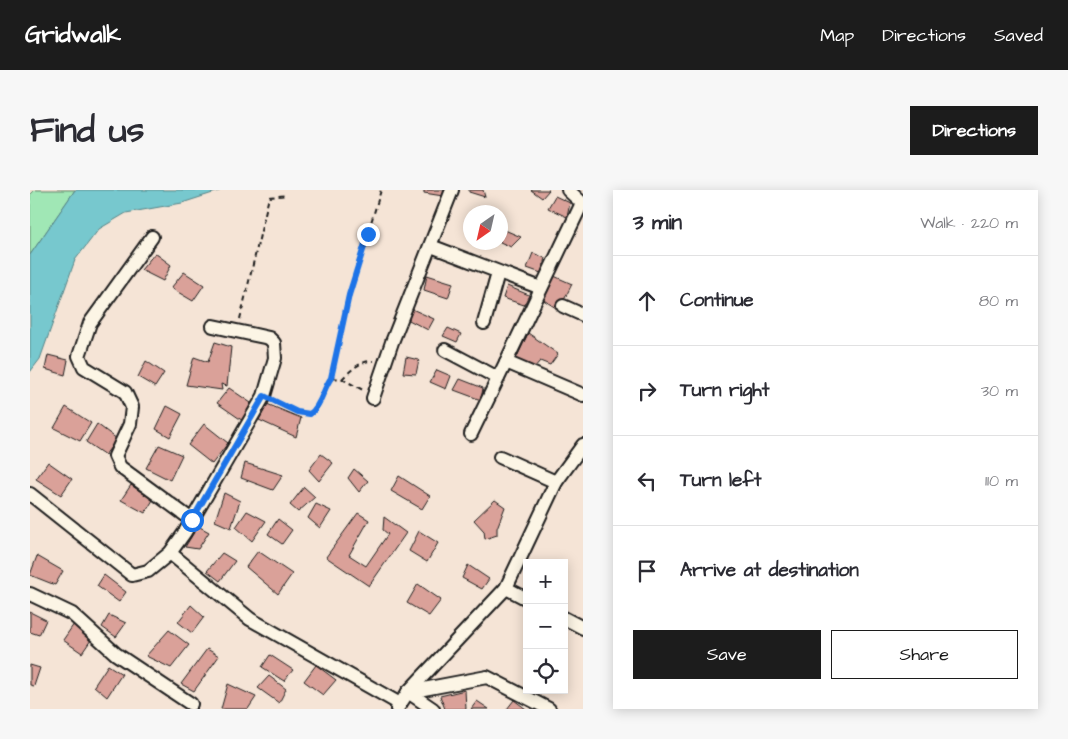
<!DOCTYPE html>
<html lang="en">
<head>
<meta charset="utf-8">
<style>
  body { margin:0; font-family:"Architects Daughter",sans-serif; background:#f7f7f7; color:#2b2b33 }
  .controls { position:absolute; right:15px; bottom:15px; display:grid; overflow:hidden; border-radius:0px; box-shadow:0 2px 12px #0003 }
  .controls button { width:45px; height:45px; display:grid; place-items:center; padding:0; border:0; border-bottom:1px solid #e1e1e2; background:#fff; color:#2b2b33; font:25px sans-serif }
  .compass { position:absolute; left:433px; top:15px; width:45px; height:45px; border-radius:50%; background:#fff; box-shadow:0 2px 12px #0003; rotate:214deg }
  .stop { position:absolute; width:15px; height:15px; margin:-11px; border:4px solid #1a73e8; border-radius:50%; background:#fff }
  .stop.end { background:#1a73e8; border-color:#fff; box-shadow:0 1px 5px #0008 }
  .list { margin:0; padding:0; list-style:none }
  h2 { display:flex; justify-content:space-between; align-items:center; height:65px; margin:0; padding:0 20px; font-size:21px }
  h2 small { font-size:16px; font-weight:400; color:#7c7c81 }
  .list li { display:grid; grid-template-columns:32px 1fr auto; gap:15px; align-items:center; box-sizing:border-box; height:90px; padding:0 20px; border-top:1px solid #e1e1e2 }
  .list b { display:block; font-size:19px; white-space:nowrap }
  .list em { font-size:16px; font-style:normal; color:#7c7c81 }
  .actions { display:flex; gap:10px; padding:15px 20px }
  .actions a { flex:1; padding:11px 0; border:1px solid #1c1c1c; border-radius:0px; text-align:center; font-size:18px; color:#1c1c1c }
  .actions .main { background:#1c1c1c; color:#fff }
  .icon { flex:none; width:28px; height:28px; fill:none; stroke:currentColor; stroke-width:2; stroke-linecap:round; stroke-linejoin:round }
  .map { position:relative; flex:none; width:553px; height:519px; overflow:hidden; border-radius:0px }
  header { display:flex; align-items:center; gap:30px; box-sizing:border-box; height:70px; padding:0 25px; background:#1c1c1c; color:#fff }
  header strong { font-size:24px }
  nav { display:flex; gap:28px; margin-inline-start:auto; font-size:18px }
  .intro { display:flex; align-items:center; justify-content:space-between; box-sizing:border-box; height:120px; padding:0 30px }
  h1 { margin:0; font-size:35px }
  .button { padding:12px 22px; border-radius:0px; background:#1c1c1c; color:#fff; font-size:18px; font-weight:700 }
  main { display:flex; gap:30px; padding:0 30px }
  aside { flex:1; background:#fff; border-radius:0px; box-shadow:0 2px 12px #0003 }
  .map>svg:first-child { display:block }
  .green { fill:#a0e7b5; stroke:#5e8268 }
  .water { fill:#77c8ce; stroke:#538387 }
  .building { fill:#daa199; stroke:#1c1c1c }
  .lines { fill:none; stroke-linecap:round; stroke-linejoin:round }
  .minor-casing { stroke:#1c1c1c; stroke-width:16 }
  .path { stroke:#1c1c1c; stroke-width:2; stroke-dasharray:5 4; stroke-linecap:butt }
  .minor { stroke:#fcf5e5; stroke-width:12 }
  .route { stroke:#1a73e8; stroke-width:6 }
</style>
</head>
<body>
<header>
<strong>Gridwalk</strong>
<nav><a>Map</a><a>Directions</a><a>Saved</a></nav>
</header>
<div class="intro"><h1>Find us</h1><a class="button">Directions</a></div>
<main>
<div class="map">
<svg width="553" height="519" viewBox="0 0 553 519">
  <rect width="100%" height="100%" fill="#f5e4d6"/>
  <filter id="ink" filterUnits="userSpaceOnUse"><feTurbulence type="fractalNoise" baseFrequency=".02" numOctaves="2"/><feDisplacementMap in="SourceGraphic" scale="10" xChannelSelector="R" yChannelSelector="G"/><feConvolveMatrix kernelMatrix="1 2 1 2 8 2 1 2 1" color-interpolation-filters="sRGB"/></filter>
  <g filter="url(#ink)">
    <path class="green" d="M5 0H45L0 65V5Z"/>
    <path class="water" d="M45 0H192L152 13 96 23 69 39 45 70 10 169 0 182V65Z"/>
    <g class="building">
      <path d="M394 0H414L413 6 394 3Z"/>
      <path d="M439 0H453L455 7 439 2Z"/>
      <path d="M501 0H519L512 8Z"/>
      <path d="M525 6 540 13 537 27 518 18Z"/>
      <path d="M470 38 491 47 481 57 470 52Z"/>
      <path d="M125 63 141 75 133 91 111 80Z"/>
      <path d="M503 63 515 68 511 83 497 78Z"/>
      <path d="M154 82 174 95 163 111 141 98Z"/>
      <path d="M397 85 423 93 418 108 394 100Z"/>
      <path d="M524 86 542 94 529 120 512 109Z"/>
      <path d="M477 96 499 105 494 115 473 108Z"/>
      <path d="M382 119 404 129 398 140 375 128Z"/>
      <path d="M418 138 431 144 427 152 413 146Z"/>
      <path d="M498 143 528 164 520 175 510 171 503 179 486 169Z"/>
      <path d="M185 152 201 157 197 196 191 194 192 200 156 195 164 167 178 172Z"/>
      <path d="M18 165 38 170 35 185 15 179Z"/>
      <path d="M376 167 389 170 386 184 373 183Z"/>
      <path d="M116 171 134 183 125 197 108 187Z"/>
      <path d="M407 180 421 186 416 199 400 192Z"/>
      <path d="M430 189 453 198 451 210 424 200Z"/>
      <path d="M199 198 221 213 213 231 187 213Z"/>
      <path d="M237 214 271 228 266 247 229 230Z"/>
      <path d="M137 216 152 224 140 247 126 239Z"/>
      <path d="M36 217 61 233 50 251 24 238Z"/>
      <path d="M67 234 87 249 75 265 56 252Z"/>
      <path d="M174 234 198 253 182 274 158 255Z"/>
      <path d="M129 255 152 265 140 290 116 278Z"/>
      <path d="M291 264 303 273 289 291 279 280Z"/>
      <path d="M18 272 42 289 31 305 6 289Z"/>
      <path d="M215 273 253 285 243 300 211 288Z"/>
      <path d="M324 279 338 291 329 302 318 288Z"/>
      <path d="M369 286 400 306 392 319 361 301Z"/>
      <path d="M101 295 123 310 115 323 91 310Z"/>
      <path d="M274 297 285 307 268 322 260 315Z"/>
      <path d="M194 303 210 311 201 338 185 331Z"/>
      <path d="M465 310 475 317 467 338V345L455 349 454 341 444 330Z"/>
      <path d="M286 314 301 321 290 338 278 328Z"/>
      <path d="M217 321 236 331 222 351 206 337Z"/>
      <path d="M328 323 339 330 319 365 336 376 358 344 353 340 354 327 376 343 339 396 296 367Z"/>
      <path d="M248 329 262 340 252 354 238 344Z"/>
      <path d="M168 336 179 342 168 359 155 357Z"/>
      <path d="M389 341 408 353 397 372 379 361Z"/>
      <path d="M228 361 262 384 248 404 216 377Z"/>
      <path d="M192 363 205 371 190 391 177 381Z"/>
      <path d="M7 366 33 381 25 395 0 385Z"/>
      <path d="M438 375 459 389 452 399 432 388Z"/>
      <path d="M74 385 96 402 89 412 67 396Z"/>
      <path d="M388 394 411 410 399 426 377 413Z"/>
      <path d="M161 415 174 427 162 443 148 432Z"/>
      <path d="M0 422 16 430 9 445 0 442Z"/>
      <path d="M79 425 96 433 86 447 72 437Z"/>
      <path d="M44 434 63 447 52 463 33 450Z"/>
      <path d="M139 440 159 455 141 478 116 466Z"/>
      <path d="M177 459 189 466 164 501 151 494Z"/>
      <path d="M240 465 263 480 254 491 232 477Z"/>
      <path d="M0 475 10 478 4 496 0 495Z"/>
      <path d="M78 475 92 484 77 507 64 496Z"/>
      <path d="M286 475 306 490 293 505 274 491Z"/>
      <path d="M239 486 256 499 249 513 228 498Z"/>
      <path d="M198 494 226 507 218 519H191Z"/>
      <path d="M435 500 436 519H415L410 506Z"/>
      <path d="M484 510 496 519H477Z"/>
      <path d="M447 511 459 519H441Z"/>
    </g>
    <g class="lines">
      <g class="minor-casing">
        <g id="minor">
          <path d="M538 0 552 13 476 172 553 205"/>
          <path d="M122 47 60 133 49 166 54 177 95 202 102 217 100 234 85 266 90 277 162 330"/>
          <path d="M401 56 511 98"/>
          <path d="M533 116 553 125"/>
          <path d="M454 133 468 83"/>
          <path d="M415 160 468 188"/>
          <path d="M343 208 362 152 422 0"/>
          <path d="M441 244 476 172"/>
          <path d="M470 267 526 292"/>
          <path d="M0 304 102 385 118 381 140 363 155 342 234 206 245 168 244 153 239 148 183 136"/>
          <path d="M140 363 220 429 370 514"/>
          <path d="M476 398 497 409"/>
          <path d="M0 404 42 424 86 464 161 514"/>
          <path d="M534 428 553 438"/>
          <path d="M378 502 457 487 519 519"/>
          <path d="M378 502 403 519"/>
          <path d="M367 519 378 502 476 398 526 292 553 255"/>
        </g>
      </g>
      <g class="path">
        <path d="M210 129 239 7 257 5"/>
        <path d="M301 188 319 105 351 0"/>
        <path d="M312 189C320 181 331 170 343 171"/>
        <path d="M245 212 267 222 280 224C291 216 293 199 301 188L312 189 333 200"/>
      </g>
      <use href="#minor" class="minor"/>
    </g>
  </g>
  <g class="lines" filter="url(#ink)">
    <path class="route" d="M162 330 234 206 267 222 280 224C291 216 293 199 301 188L319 105 338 44"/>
  </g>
</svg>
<div class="controls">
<button>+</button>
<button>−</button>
<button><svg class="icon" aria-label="locate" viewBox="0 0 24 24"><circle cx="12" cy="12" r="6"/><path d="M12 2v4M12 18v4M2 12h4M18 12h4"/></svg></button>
</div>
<svg class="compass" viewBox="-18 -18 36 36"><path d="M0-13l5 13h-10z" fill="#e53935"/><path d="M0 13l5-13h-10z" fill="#7c7c81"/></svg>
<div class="stop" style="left:162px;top:330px"></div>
<div class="stop end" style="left:338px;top:44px"></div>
</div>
<aside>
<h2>3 min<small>Walk · 220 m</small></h2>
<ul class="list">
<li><svg class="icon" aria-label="ahead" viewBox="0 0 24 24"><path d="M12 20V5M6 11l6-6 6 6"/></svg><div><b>Continue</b></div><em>80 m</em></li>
<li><svg class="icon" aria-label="right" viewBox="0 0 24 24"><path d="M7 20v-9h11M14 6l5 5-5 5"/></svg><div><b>Turn right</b></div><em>30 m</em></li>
<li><svg class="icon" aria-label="left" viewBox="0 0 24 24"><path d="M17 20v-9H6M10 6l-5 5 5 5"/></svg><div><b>Turn left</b></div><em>110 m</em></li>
<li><svg class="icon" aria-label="arrive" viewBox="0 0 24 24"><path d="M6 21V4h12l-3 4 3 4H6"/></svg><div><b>Arrive at destination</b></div></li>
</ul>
<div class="actions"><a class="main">Save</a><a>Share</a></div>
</aside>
</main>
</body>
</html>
